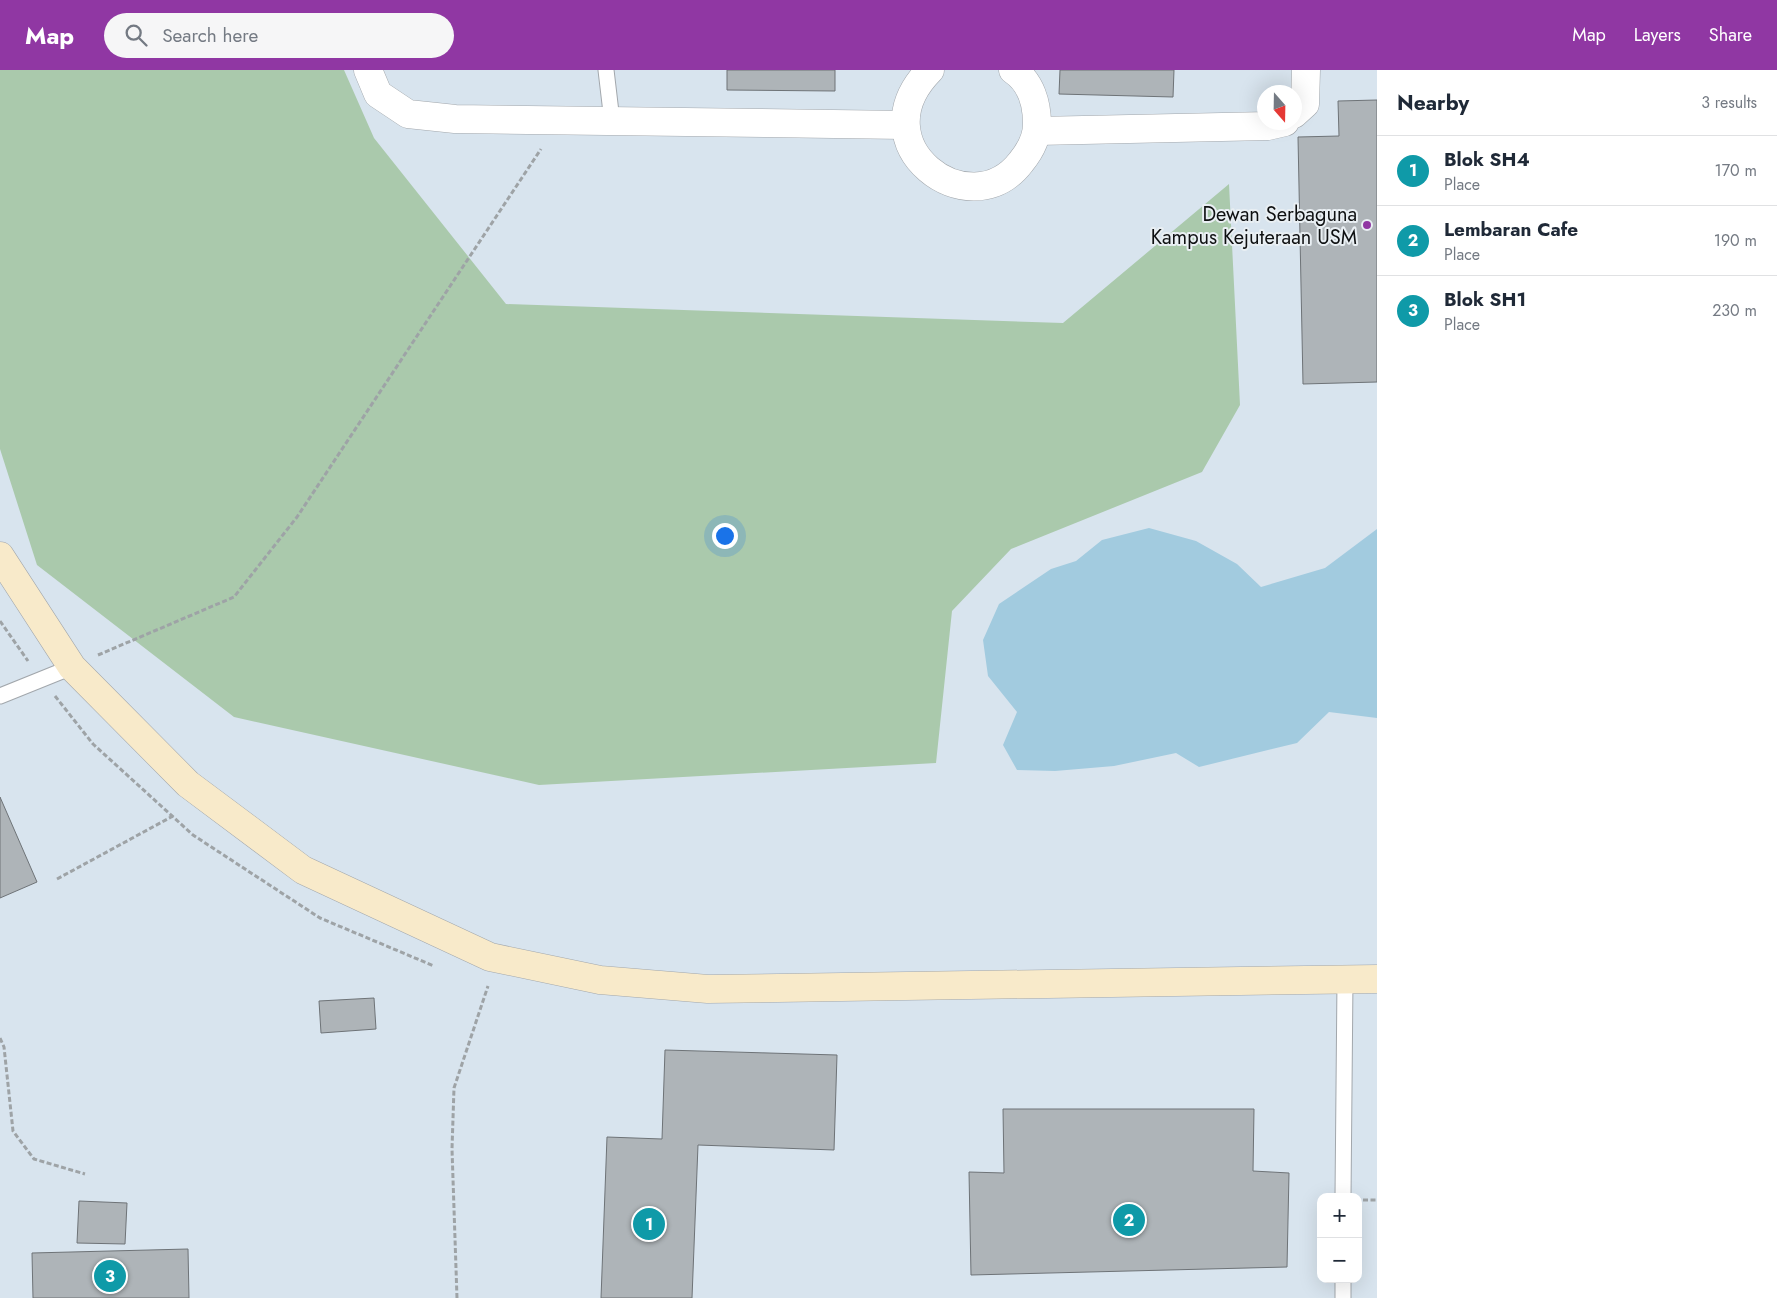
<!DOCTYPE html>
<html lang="en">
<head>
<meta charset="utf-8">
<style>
  body { margin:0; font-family:Jost,sans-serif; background:#f6f6f7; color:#1f2937 }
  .controls { position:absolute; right:15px; bottom:15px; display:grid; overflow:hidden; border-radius:10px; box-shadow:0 5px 20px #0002 }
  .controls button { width:45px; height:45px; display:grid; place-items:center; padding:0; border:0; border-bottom:1px solid #e0e1e3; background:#fff; color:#1f2937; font:25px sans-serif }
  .compass { position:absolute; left:1257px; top:15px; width:45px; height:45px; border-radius:50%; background:#fff; box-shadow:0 5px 20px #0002; rotate:160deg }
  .you { position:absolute; left:724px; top:465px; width:18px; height:18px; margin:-12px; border:4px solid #fff; border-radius:50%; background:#1a73e8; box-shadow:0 0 0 8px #1a73e833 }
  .badge { display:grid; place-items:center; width:32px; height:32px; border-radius:50%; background:#9037a3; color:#fff; font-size:16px; font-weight:700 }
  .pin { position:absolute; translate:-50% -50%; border:2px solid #fff; box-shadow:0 1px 5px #0006 }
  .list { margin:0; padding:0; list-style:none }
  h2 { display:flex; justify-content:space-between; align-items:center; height:65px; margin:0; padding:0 20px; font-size:21px }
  h2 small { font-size:16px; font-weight:400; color:#747a83 }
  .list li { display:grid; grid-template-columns:32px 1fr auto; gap:15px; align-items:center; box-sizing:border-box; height:70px; padding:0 20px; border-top:1px solid #e0e1e3 }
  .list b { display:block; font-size:19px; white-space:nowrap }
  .list p { margin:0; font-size:16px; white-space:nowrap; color:#747a83 }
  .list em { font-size:16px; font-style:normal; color:#747a83 }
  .icon { flex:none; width:28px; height:28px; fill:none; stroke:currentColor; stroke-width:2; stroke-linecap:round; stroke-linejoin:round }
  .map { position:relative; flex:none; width:1377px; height:1228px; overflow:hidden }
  header { display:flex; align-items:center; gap:30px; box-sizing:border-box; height:70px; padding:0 25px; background:#9037a3; color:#fff }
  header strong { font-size:24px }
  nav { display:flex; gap:28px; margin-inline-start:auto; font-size:18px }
  .search { width:350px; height:45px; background:#f6f6f7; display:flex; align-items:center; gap:12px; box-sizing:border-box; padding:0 18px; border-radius:28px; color:#747a83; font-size:19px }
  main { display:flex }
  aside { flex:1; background:#fff }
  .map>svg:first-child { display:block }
  .built { fill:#d8e4ee; fill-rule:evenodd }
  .forest { fill:#aac9ac }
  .water { fill:#a2cbdf }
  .building { fill:#aeb4b8; stroke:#6e7377 }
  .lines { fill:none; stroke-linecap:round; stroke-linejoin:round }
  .lane-casing { stroke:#a2a7ac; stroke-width:17 }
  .street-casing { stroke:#a2a7ac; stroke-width:29 }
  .secondary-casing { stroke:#a2a7ac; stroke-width:29 }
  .path { stroke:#9ea3a6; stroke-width:3; stroke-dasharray:5 2.5; stroke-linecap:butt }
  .lane { stroke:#fff; stroke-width:15 }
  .street { stroke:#fff; stroke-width:28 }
  .secondary { stroke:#f8eaca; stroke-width:28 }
  .poi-dot { fill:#9037a3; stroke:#e9eff3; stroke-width:2 }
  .labels { text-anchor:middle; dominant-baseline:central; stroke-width:4; stroke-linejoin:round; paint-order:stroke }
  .poi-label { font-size:20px; fill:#0e1011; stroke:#e9eff3; text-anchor:end }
</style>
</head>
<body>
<header>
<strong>Map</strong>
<div class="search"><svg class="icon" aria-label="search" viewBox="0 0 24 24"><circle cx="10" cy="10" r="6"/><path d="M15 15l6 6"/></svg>Search here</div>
<nav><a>Map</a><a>Layers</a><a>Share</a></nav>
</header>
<main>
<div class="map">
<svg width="1377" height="1228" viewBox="0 0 1377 1228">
  <rect width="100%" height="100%" fill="#e9eff3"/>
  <path class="built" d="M0 0H1377V1228H0ZM1264 22H1294V52H1264ZM1321 1127H1358V1209H1321Z"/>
  <path class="forest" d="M0 0H344L374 68 506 234 1063 253 1229 114 1240 335 1202 402 1011 479 952 541 936 693 539 715 234 647 37 495 0 379Z"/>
  <path class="water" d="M1149 458 1196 471 1237 494 1261 517 1325 498 1377 459V648L1329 642 1297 673 1199 697 1176 683 1114 696 1055 701 1017 700 1003 675 1017 642 988 606 983 570 999 534 1051 499 1076 491 1102 470Z"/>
  <g class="building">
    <path d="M727 0H835V21L727 20Z"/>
    <path d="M1060 0H1174L1173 27 1059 24Z"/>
    <path d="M1377 30V312L1303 314 1298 67 1339 66 1338 31Z"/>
    <path d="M0 727 37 812 0 828Z"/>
    <path d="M374 928 376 959 321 963 319 931Z"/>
    <path d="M665 980 837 985 834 1080 698 1075 692 1228H601L607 1067 662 1069Z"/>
    <path d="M1003 1039H1254L1253 1101 1289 1103 1287 1197 971 1205 969 1102 1004 1103Z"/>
    <path d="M79 1131 127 1133 125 1174 77 1173Z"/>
    <path d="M188 1179 189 1228H33L32 1183Z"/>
  </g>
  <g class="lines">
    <g class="lane-casing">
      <g id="lane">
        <path d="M606 0 612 51"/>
        <path d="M0 626 72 597"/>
        <path d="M1343 1127 1345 910"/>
        <path d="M1343 1228V1209"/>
      </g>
    </g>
    <g class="street-casing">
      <g id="street">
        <path d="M368 0 378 24 408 44 455 49 905 55"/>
        <path d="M930 0C856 75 970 159 1021 92 1030 81 1037 69 1037 54 1037 34 1031 12 1013 0"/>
        <path d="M1294 44 1305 34 1306 0"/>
        <path d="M1037 61 1268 56 1285 52"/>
      </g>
    </g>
    <g class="secondary-casing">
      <path id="secondary" d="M0 486 72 597 188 714 303 800 490 887 600 910 708 919 1377 909"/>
    </g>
    <g class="path">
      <path d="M0 551 28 591"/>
      <path d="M98 585 234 527 297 447 541 79"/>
      <path d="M55 626 93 674 193 765 320 848 434 896"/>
      <path d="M57 809 173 746"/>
      <path d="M0 968 4 977 13 1061 34 1089 85 1104"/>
      <path d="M1363 1130H1377"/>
      <path d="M457 1228 452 1079 454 1018 488 916"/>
    </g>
    <use href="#lane" class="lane"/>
    <use href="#street" class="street"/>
    <use href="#secondary" class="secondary"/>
  </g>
  <circle class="poi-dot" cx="1367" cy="155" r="5"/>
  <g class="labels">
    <g class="poi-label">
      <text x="1357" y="144">Dewan Serbaguna<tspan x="1357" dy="23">Kampus Kejuteraan USM</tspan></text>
    </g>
  </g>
</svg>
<div class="controls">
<button>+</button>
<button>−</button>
</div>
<svg class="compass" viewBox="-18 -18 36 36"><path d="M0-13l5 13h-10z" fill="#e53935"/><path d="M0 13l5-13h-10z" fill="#747a83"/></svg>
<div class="you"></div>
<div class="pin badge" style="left:649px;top:1154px;background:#0f9aa8">1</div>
<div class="pin badge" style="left:1129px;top:1150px;background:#0f9aa8">2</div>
<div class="pin badge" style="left:110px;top:1206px;background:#0f9aa8">3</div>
</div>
<aside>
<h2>Nearby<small>3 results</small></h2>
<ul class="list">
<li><span class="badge" style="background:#0f9aa8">1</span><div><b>Blok SH4</b><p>Place</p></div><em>170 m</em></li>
<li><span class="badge" style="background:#0f9aa8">2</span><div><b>Lembaran Cafe</b><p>Place</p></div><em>190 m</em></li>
<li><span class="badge" style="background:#0f9aa8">3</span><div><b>Blok SH1</b><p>Place</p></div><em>230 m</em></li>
</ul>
</aside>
</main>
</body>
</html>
